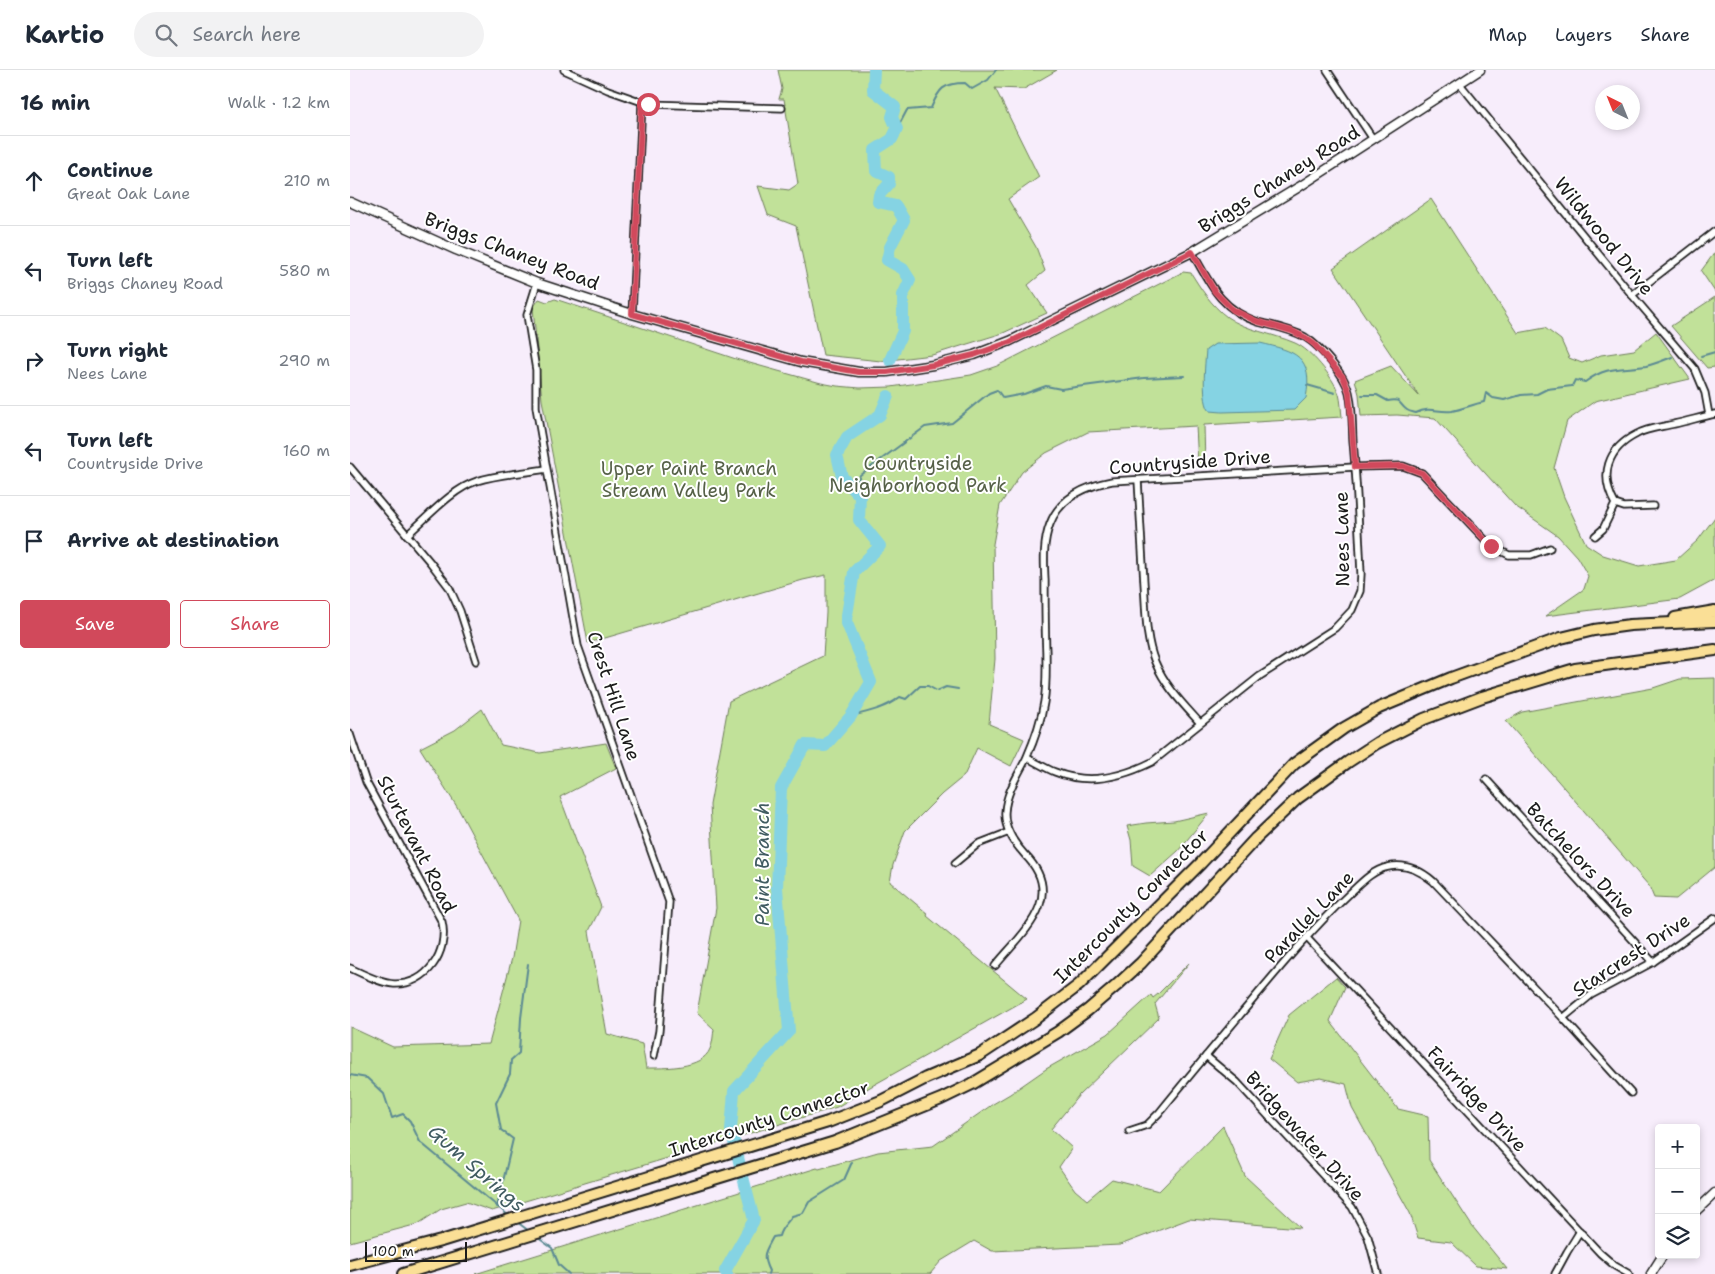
<!DOCTYPE html>
<html lang="en">
<head>
<meta charset="utf-8">
<style>
  body { margin:0; font-family:"Shantell Sans",sans-serif; background:#f2f2f3; color:#1f2937 }
  .controls { position:absolute; right:15px; bottom:15px; display:grid; overflow:hidden; border-radius:5px; box-shadow:0 2px 8px #0003 }
  .controls button { width:45px; height:45px; display:grid; place-items:center; padding:0; border:0; border-bottom:1px solid #e0e1e3; background:#fff; color:#1f2937; font:25px sans-serif }
  .compass { position:absolute; left:1245px; top:15px; width:45px; height:45px; border-radius:50%; background:#fff; box-shadow:0 2px 8px #0003; rotate:317deg }
  .scale { position:absolute; left:15px; bottom:12px; width:102px; box-sizing:border-box; padding-left:5px; border:2px solid #1c1c1c; border-top:0; font-size:14px; line-height:18px; white-space:nowrap; color:#1c1c1c; -webkit-text-stroke:4px #fff; paint-order:stroke }
  .stop { position:absolute; width:15px; height:15px; margin:-11px; border:4px solid #d1495b; border-radius:50%; background:#fff }
  .stop.end { background:#d1495b; border-color:#fff; box-shadow:0 1px 5px #0008 }
  .list { margin:0; padding:0; list-style:none }
  h2 { display:flex; justify-content:space-between; align-items:center; height:65px; margin:0; padding:0 20px; font-size:21px }
  h2 small { font-size:16px; font-weight:400; color:#747a83 }
  .list li { display:grid; grid-template-columns:32px 1fr auto; gap:15px; align-items:center; box-sizing:border-box; height:90px; padding:0 20px; border-top:1px solid #e0e1e3 }
  .list b { display:block; font-size:19px; white-space:nowrap }
  .list p { margin:0; font-size:16px; white-space:nowrap; color:#747a83 }
  .list em { font-size:16px; font-style:normal; color:#747a83 }
  .actions { display:flex; gap:10px; padding:15px 20px }
  .actions a { flex:1; padding:11px 0; border:1px solid #d1495b; border-radius:5px; text-align:center; font-size:18px; color:#d1495b }
  .actions .main { background:#d1495b; color:#fff }
  .icon { flex:none; width:28px; height:28px; fill:none; stroke:currentColor; stroke-width:2; stroke-linecap:round; stroke-linejoin:round }
  .map { position:relative; flex:none; width:1365px; height:1204px; overflow:hidden }
  header { display:flex; align-items:center; gap:30px; box-sizing:border-box; height:70px; padding:0 25px; background:#fff; border-bottom:1px solid #e0e1e3 }
  header strong { font-size:24px }
  nav { display:flex; gap:28px; margin-inline-start:auto; font-size:18px }
  .search { width:350px; height:45px; background:#f2f2f3; display:flex; align-items:center; gap:12px; box-sizing:border-box; padding:0 18px; border-radius:28px; color:#747a83; font-size:19px }
  main { display:flex }
  aside { flex:1; background:#fff }
  .map>svg:first-child { display:block }
  .green { fill:#c1e199; stroke:#6e7e5a }
  .water { fill:#85d3e3; stroke:#5b8a93 }
  .lines { fill:none; stroke-linecap:round; stroke-linejoin:round }
  .stream { stroke:#5b8a93; stroke-width:2 }
  .river { stroke:#85d3e3; stroke-width:12 }
  .street-casing { stroke:#1c1c1c; stroke-width:9 }
  .secondary-casing { stroke:#1c1c1c; stroke-width:11 }
  .highway-casing { stroke:#1c1c1c; stroke-width:14 }
  .street { stroke:#fff; stroke-width:5.5 }
  .secondary { stroke:#fff; stroke-width:8 }
  .highway { stroke:#fadf96; stroke-width:10 }
  .route { stroke:#d1495b; stroke-width:6 }
  .labels { text-anchor:middle; dominant-baseline:central; stroke-width:4; stroke-linejoin:round; paint-order:stroke }
  .street-label { font-size:19px; fill:#1c1c1c; stroke:#fff }
  .park-label { font-size:19px; fill:#566148; stroke:#fff }
  .water-label { font-size:20px; font-style:italic; fill:#415c62; stroke:#fff }
</style>
</head>
<body>
<header>
<strong>Kartio</strong>
<div class="search"><svg class="icon" aria-label="search" viewBox="0 0 24 24"><circle cx="10" cy="10" r="6"/><path d="M15 15l6 6"/></svg>Search here</div>
<nav><a>Map</a><a>Layers</a><a>Share</a></nav>
</header>
<main>
<aside>
<h2>16 min<small>Walk · 1.2 km</small></h2>
<ul class="list">
<li><svg class="icon" aria-label="ahead" viewBox="0 0 24 24"><path d="M12 20V5M6 11l6-6 6 6"/></svg><div><b>Continue</b><p>Great Oak Lane</p></div><em>210 m</em></li>
<li><svg class="icon" aria-label="left" viewBox="0 0 24 24"><path d="M17 20v-9H6M10 6l-5 5 5 5"/></svg><div><b>Turn left</b><p>Briggs Chaney Road</p></div><em>580 m</em></li>
<li><svg class="icon" aria-label="right" viewBox="0 0 24 24"><path d="M7 20v-9h11M14 6l5 5-5 5"/></svg><div><b>Turn right</b><p>Nees Lane</p></div><em>290 m</em></li>
<li><svg class="icon" aria-label="left" viewBox="0 0 24 24"><path d="M17 20v-9H6M10 6l-5 5 5 5"/></svg><div><b>Turn left</b><p>Countryside Drive</p></div><em>160 m</em></li>
<li><svg class="icon" aria-label="arrive" viewBox="0 0 24 24"><path d="M6 21V4h12l-3 4 3 4H6"/></svg><div><b>Arrive at destination</b></div></li>
</ul>
<div class="actions"><a class="main">Save</a><a>Share</a></div>
</aside>
<div class="map">
<svg width="1365" height="1204" viewBox="0 0 1365 1204">
  <rect width="100%" height="100%" fill="#f7edfb"/>
  <filter id="ink" filterUnits="userSpaceOnUse"><feTurbulence type="fractalNoise" baseFrequency=".02" numOctaves="2"/><feDisplacementMap in="SourceGraphic" scale="10" xChannelSelector="R" yChannelSelector="G"/><feConvolveMatrix kernelMatrix="1 2 1 2 8 2 1 2 1" color-interpolation-filters="sRGB"/></filter>
  <g filter="url(#ink)">
    <g class="green">
      <path d="M428 0H707L674 19 645 18 689 107 658 129 686 177 695 201 678 215 697 243 653 263 582 285 531 291 473 285 446 156 418 145 408 116 439 120 448 114 434 29H429L432 19Z"/>
      <path d="M1081 129 1168 263 1195 258 1211 270 1219 288 1232 293 1251 285 1284 280 1306 262 1340 309 1245 331 1217 351 1204 398 1214 427 1236 474 1253 485 1289 496 1326 490 1348 470 1365 447V510L1330 529 1195 546 1234 519 1238 506 1227 487 1208 466 1165 436 1085 348 1047 345 1011 346 1009 324 1005 310 1041 296 1069 326 983 198Z"/>
      <path d="M1365 182V222L1351 201Z"/>
      <path d="M833 202 841 203C851 219 861 235 877 247 897 261 922 263 945 273 961 280 983 307 989 324 991 331 991 339 992 347L854 355 855 396H848L846 356 738 362 696 383 672 402 650 435 643 474 645 589 639 654 674 669 661 696 627 678 614 706 592 724 555 761 543 795 540 812 578 844 577 846 677 929 520 1017 487 1037 142 1141 116 1132 91 1139 68 1154 0 1172V957L43 977 139 974 162 888 168 850 109 740 70 678 105 660 132 639 151 675 190 683 256 673 266 698 210 727 251 837 239 861 257 964 292 974 296 998C314 998 352 999 360 979 363 973 363 965 364 959L347 943 366 838 360 735 379 631 473 586 476 543V505L453 510 238 573 192 330 183 238 189 229 197 232 205 229 389 290 471 313 487 316 510 318 541 317 621 305 647 296Z"/>
      <path d="M1365 227V297L1357 298 1321 256Z"/>
      <path d="M1365 608V797L1326 829 1304 828 1299 816 1156 651 1172 642 1303 618 1330 609Z"/>
      <path d="M859 743 828 781 800 806 783 796 781 770 777 756 796 753 824 751Z"/>
      <path d="M839 893 805 934 809 948 729 1025 701 1059 722 1078 709 1097 725 1120 737 1130 762 1109 809 1121 873 1056 895 1106 951 1158 839 1149 770 1175 642 1181 624 1171 591 1191 580 1204H125L467 1098 469 1099 528 1082 583 1076 643 1034 660 1024 696 999 758 964 801 925 803 928 808 924Z"/>
      <path d="M986 907 995 917 980 951 1048 1039 1078 1046 1079 1090 1122 1156 1157 1199 1126 1196 1101 1172 1068 1168 1060 1143 1002 1038 996 1014 971 1008 947 1012 919 989 939 945Z"/>
    </g>
    <path class="water" d="M910 273C945 281 964 286 956 328L944 340 872 342 860 341C851 332 855 293 856 280L865 274Z"/>
    <g class="lines">
      <g class="stream">
        <path d="M547 59 557 40 581 38C589 19 593 13 615 13L622 19 638 10 646 0"/>
        <path d="M1351 286 1365 282"/>
        <path d="M957 315 985 323"/>
        <path d="M1012 325H1027L1038 331C1052 328 1048 334 1057 340 1060 342 1063 342 1066 343 1080 336 1088 343 1102 341 1113 339 1123 334 1134 332L1136 323 1143 328 1154 330 1171 325 1187 324 1197 319 1222 316 1225 310 1235 312C1258 295 1270 300 1296 296 1305 294 1314 290 1322 287"/>
        <path d="M504 420 510 405 575 357 602 353 639 323 647 320 653 328 674 324 696 316 711 319 794 308 834 306"/>
        <path d="M501 646C519 642 536 638 550 627L556 629 570 616H578L587 621 596 617 608 619"/>
        <path d="M0 1005 17 1008 34 1024 42 1048 53 1044 60 1051 70 1072 159 1146"/>
        <path d="M147 1137 163 1069 151 1060 146 1033 160 1004 161 990 169 983 171 948 178 894"/>
        <path d="M167 1152 179 1161"/>
        <path d="M187 1167 202 1178 209 1195 219 1204"/>
        <path d="M418 1204 419 1201C411 1185 415 1182 423 1167L429 1166C431 1157 437 1154 442 1146L453 1143 459 1132 494 1110 502 1092"/>
      </g>
      <g class="river">
        <path d="M524 0 523 20 545 37 542 47 547 59 542 69 525 80 526 101 539 107V114L529 125 528 132 546 136 554 150 540 177 537 190 553 199 560 210 553 225V261L540 290"/>
        <path d="M377 1204 375 1201 404 1150 381 1060 384 1021 439 961 427 818 431 718 455 675 475 676 501 646 521 612 496 551 504 502 530 476 509 450 510 426 492 407 487 385 497 367 530 345 538 326"/>
      </g>
      <g class="street-casing">
        <g id="street">
          <path d="M214 0 258 20 298 34 432 38"/>
          <path d="M977 0 1023 69"/>
          <path d="M1110 14 1282 225 1345 299 1355 323 1359 345"/>
          <path d="M187 213 177 245 186 300V337L228 576 319 832 309 961 304 986"/>
          <path d="M1282 225 1365 161"/>
          <path d="M282 244 292 32"/>
          <path d="M0 397 80 492 99 517 110 541 126 591"/>
          <path d="M788 410C790 444 792 478 794 513 796 539 795 567 805 592 815 616 833 634 850 653"/>
          <path d="M1265 434 1274 437 1303 436"/>
          <path d="M57 465C77 448 102 419 127 411 149 404 174 403 196 399"/>
          <path d="M1245 466 1253 459 1265 434C1249 405 1257 379 1287 364 1297 358 1312 357 1324 354 1338 351 1351 347 1365 344"/>
          <path d="M0 664 16 712 92 852C99 882 77 915 44 914 30 913 13 904 0 898"/>
          <path d="M677 688C686 692 695 698 705 702 737 715 772 707 802 692L910 606 985 558 1002 540 1010 521 1011 504C1009 460 1007 416 1003 371 1002 356 1003 338 999 322 995 305 970 276 955 267 940 259 923 256 908 252 871 240 860 214 842 182"/>
          <path d="M1136 709 1303 892"/>
          <path d="M605 793 628 774 659 762"/>
          <path d="M957 868 1250 1183 1265 1196 1279 1204"/>
          <path d="M645 896C673 862 717 827 675 785 664 773 654 759 655 742 656 723 668 705 676 689 684 671 691 652 694 632 697 615 696 598 696 582 695 558 695 534 695 510 694 491 693 472 700 454 710 427 736 416 762 411L1005 397 1053 396 1072 403 1141 476 1159 485H1181L1200 478"/>
          <path d="M1213 948 1241 925 1303 892 1365 848"/>
          <path d="M856 986 887 1012 1002 1137 1018 1167 1028 1204"/>
          <path d="M779 1061 797 1055 809 1043C839 1006 870 969 901 932 932 895 963 858 998 825 1009 815 1022 800 1038 797 1055 793 1070 800 1083 811L1213 948 1281 1023"/>
          <path d="M1205 1204 1217 1182 1230 1161"/>
        </g>
      </g>
      <g class="secondary-casing">
        <g id="secondary">
          <path d="M0 132 106 180 187 213 282 244 451 292 509 302H537L583 295 624 285 660 271 842 182 949 117 1130 0"/>
          <path d="M1346 1141 1365 1123"/>
          <path d="M1301 1204 1313 1185"/>
        </g>
      </g>
      <g class="highway-casing">
        <g id="highway">
          <path d="M1325 548 1365 541"/>
          <path d="M0 1195 91 1171 478 1052 531 1031 576 1008 630 985 686 948 729 915 851 793 944 694 994 658 1029 638 1101 608 1211 568 1244 560 1280 555 1365 551"/>
          <path d="M53 1204 485 1072 591 1029 622 1014 708 962 738 940 766 916 791 893 906 768 948 728 998 692 1027 673 1074 649 1132 627 1225 599 1365 580"/>
        </g>
      </g>
      <use href="#street" class="street"/>
      <use href="#secondary" class="secondary"/>
      <use href="#highway" class="highway"/>
    </g>
  </g>
  <g class="lines" filter="url(#ink)">
    <path class="route" d="M298 34 292 32 282 244 451 292 509 302H537L583 295 624 285 660 272 842 182 865 222 883 240 906 251 942 261 954 267 964 274 993 307 999 322 1005 397 1053 396 1072 403 1141 476"/>
  </g>
  <g class="labels">
    <g class="street-label">
      <text transform="translate(929 109) rotate(-32)">Briggs Chaney Road</text>
      <text transform="translate(1254 166) rotate(51)">Wildwood Drive</text>
      <text transform="translate(162 181) rotate(21)">Briggs Chaney Road</text>
      <text transform="translate(840 392) rotate(-4)">Countryside Drive</text>
      <text transform="translate(992 469) rotate(-91)">Nees Lane</text>
      <text transform="translate(264 626) rotate(72)">Crest Hill Lane</text>
      <text transform="translate(67 774) rotate(63)">Sturtevant Road</text>
      <text transform="translate(1231 790) rotate(47)">Batchelors Drive</text>
      <text transform="translate(781 836) rotate(-45)">Intercounty Connector</text>
      <text transform="translate(959 847) rotate(-46)">Parallel Lane</text>
      <text transform="translate(1281 885) rotate(-33)">Starcrest Drive</text>
      <text transform="translate(1127 1029) rotate(47)">Fairridge Drive</text>
      <text transform="translate(419 1049) rotate(-18)">Intercounty Connector</text>
      <text transform="translate(955 1066) rotate(48)">Bridgewater Drive</text>
    </g>
    <g class="park-label">
      <text x="568" y="393">Countryside<tspan x="568" dy="22">Neighborhood Park</tspan></text>
      <text x="339" y="398">Upper Paint Branch<tspan x="339" dy="22">Stream Valley Park</tspan></text>
    </g>
    <g class="water-label">
      <text transform="translate(412 794) rotate(-90)">Paint Branch</text>
      <text transform="translate(127 1098) rotate(41)">Gum Springs</text>
    </g>
  </g>
</svg>
<div class="controls">
<button>+</button>
<button>−</button>
<button><svg class="icon" aria-label="layers" viewBox="0 0 24 24"><path d="M12 4l9 5-9 5-9-5zM3 14l9 5 9-5"/></svg></button>
</div>
<svg class="compass" viewBox="-18 -18 36 36"><path d="M0-13l5 13h-10z" fill="#e53935"/><path d="M0 13l5-13h-10z" fill="#747a83"/></svg>
<div class="scale">100 m</div>
<div class="stop" style="left:298px;top:34px"></div>
<div class="stop end" style="left:1141px;top:476px"></div>
</div>
</main>
</body>
</html>
